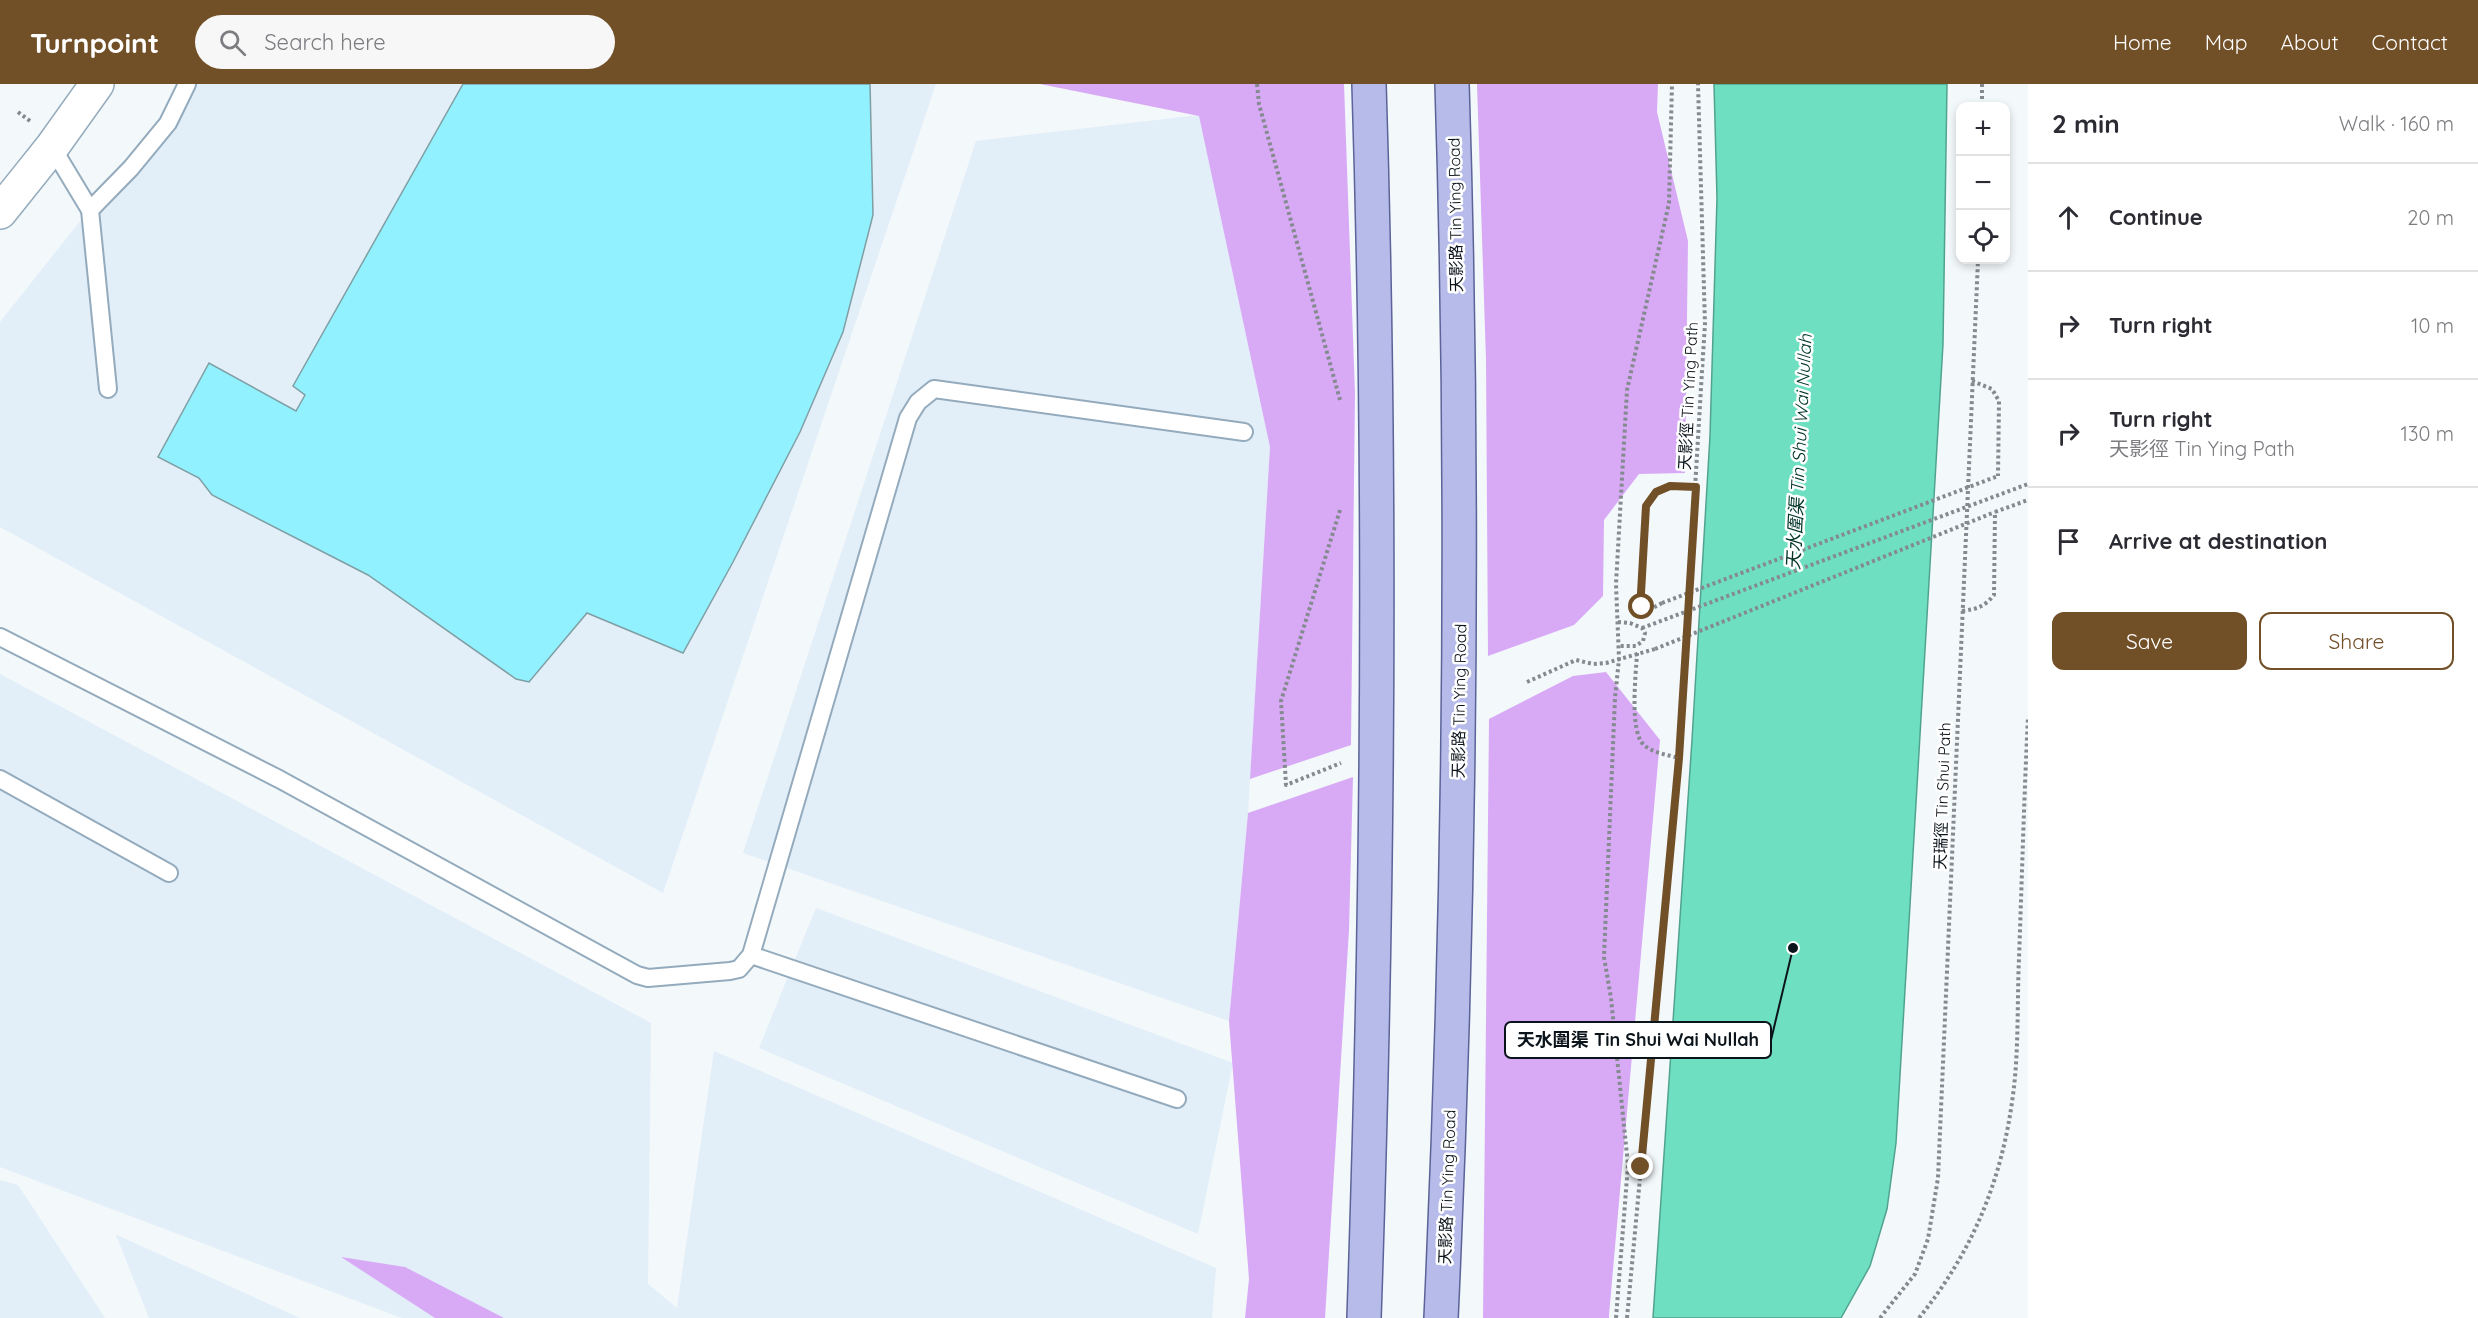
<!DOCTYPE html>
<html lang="en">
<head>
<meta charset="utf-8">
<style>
  body { margin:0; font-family:Quicksand,"Noto Sans SC",sans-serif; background:#f7f7f7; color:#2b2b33 }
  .controls { position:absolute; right:18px; top:18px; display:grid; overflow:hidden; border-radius:12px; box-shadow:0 3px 9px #0003 }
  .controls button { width:54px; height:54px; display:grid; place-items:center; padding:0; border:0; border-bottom:2px solid #e1e1e2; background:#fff; color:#2b2b33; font:30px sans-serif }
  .stop { position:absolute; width:18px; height:18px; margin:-14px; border:4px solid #714f27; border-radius:50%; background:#fff }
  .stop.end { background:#714f27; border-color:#fff; box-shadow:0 2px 6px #0008 }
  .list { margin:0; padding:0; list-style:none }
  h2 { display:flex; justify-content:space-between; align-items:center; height:78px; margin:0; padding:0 24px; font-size:26px }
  h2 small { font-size:20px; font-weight:400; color:#7c7c81 }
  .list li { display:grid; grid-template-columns:39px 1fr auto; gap:18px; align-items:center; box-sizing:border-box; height:108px; padding:0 24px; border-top:2px solid #e1e1e2 }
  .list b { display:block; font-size:22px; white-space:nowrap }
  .list p { margin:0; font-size:20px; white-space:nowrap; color:#7c7c81 }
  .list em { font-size:20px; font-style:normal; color:#7c7c81 }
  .actions { display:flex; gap:12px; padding:18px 24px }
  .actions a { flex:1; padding:14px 0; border:2px solid #714f27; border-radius:12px; text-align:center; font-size:21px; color:#714f27 }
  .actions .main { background:#714f27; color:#fff }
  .icon { flex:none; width:33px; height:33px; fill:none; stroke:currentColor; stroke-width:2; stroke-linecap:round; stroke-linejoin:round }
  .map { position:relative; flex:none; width:2028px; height:1234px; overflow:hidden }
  header { display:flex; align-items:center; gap:36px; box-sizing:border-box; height:84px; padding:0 30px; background:#714f27; color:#fff }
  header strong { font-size:28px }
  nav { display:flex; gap:33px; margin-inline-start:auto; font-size:21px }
  .search { width:420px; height:54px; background:#f7f7f7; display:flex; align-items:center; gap:15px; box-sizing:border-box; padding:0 21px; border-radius:33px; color:#7c7c81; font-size:22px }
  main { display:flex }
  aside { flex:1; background:#fff }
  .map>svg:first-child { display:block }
  .built { fill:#e2eef8 }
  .forest { fill:#d8aaf5 }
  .water { fill:#6ee0c1; stroke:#51a38f; stroke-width:1.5 }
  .building { fill:#92f1ff; stroke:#7f9fa4; stroke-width:1.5 }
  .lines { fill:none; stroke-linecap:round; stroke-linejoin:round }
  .service-casing { stroke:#94abbd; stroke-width:20 }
  .tertiary-casing { stroke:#94abbd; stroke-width:36 }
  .primary-casing { stroke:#5b6398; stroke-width:36 }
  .path { stroke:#848a8f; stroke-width:4; stroke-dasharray:3 3; stroke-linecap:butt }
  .service { stroke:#fff; stroke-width:16 }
  .tertiary { stroke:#fff; stroke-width:33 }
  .primary { stroke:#b6bbe9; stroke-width:33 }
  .path-bridge { stroke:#848a8f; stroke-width:4; stroke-dasharray:3 3; stroke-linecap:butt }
  .route { stroke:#714f27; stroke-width:8 }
  .labels { text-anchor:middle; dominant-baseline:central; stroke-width:5; stroke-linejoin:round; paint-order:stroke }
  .street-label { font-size:16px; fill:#0c141b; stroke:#fff }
  .water-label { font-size:18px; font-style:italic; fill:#003428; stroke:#fff }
  .leader { fill:none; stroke:#0c141b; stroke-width:2 }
  .callout-dot { fill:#0c141b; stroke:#fff; stroke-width:2 }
  .callout { fill:#fff; stroke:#0c141b; stroke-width:2 }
  .callout-label { font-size:18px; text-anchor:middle; font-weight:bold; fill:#0c141b }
</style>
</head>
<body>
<header>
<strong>Turnpoint</strong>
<div class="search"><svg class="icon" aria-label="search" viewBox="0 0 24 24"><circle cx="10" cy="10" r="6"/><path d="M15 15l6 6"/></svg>Search here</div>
<nav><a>Home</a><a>Map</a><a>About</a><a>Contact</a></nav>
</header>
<main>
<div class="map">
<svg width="2028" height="1234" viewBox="0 0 2028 1234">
  <rect width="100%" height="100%" fill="#f3f8fb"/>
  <g class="built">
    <path d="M189 0H936L663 809 0 443V238Z"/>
    <path d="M1199 31 1270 363 1248 729 1229 937 743 769 976 57Z"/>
    <path d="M0 590 651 939 648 1200 677 1224 714 967 1216 1184 1212 1234H402L0 1083Z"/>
    <path d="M816 824 1233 979 1198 1150 759 964Z"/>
    <path d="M0 1096 18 1101 105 1234H0Z"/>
    <path d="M116 1151H117L300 1234H149Z"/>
  </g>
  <g class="forest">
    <path d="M1040 0H1344L1355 309 1351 661 1250 695 1270 363 1199 32Z"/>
    <path d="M1477 0H1658L1657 28 1688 157 1685 389 1639 390 1604 436 1603 512 1574 541 1488 572 1486 276Z"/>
    <path d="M1606 588 1660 656 1609 1231V1234H1483L1489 635 1573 592Z"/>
    <path d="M1353 693 1349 846 1325 1234H1245L1249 1195 1229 937 1248 729Z"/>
    <path d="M341 1173 405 1183 504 1234H435Z"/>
  </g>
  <path class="water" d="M1714 0H1947L1943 260 1896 1059 1887 1125 1870 1182 1841 1234H1653L1692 656 1710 352 1717 114Z"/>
  <path class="building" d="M463 0H870L873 131 843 248 800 348 733 478 683 569 587 529 529 598 516 595 368 491 212 411 199 394 158 373 209 279 296 327 305 311 293 302Z"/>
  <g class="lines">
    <g class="service-casing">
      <g id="service">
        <path d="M52 63 90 126 108 305"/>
        <path d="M90 126 131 84 168 39 187 0"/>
        <path d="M0 553 279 695 637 891 648 894 730 887 739 885 751 871 908 334 918 318 934 305 1244 348"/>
        <path d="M0 695 169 789"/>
        <path d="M751 871 1177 1015"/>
      </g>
    </g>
    <g class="tertiary-casing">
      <path id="tertiary" d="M0 128 52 63 97 0"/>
    </g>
    <g class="primary-casing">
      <g id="primary">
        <path d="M1364 1234C1378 823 1382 411 1369 0"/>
        <path d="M1441 1234C1460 823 1465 411 1452 0"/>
      </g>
    </g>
    <g class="path">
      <path d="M1257 0 1259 20 1340 316"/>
      <path d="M1982 0V22"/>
      <path d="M18 28 30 37"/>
      <path d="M1972 297 1992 305 1999 317 1998 392"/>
      <path d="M1340 426 1281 617 1286 701 1341 679"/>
      <path d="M1662 519 1651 525 1642 523 1641 509 1645 422 1656 408 1670 402 1696 403"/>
      <path d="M1962 527C1977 525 1984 523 1994 511L1995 428 2028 416"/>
      <path d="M1618 538 1630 539 1642 544 1645 549 1643 557 1636 562H1619"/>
      <path d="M1637 569C1636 590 1629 648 1644 661 1653 669 1668 671 1679 674"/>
      <path d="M1527 598 1576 576 1593 580 1606 579 1655 565"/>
      <path d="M1616 1234 1628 1081 1611 914 1604 873 1615 614 1619 575 1616 500 1627 306 1669 119 1672 0"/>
      <path d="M1627 1234 1679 674 1702 287 1705 240 1698 0"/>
      <path d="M1880 1234 1915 1190 1928 1155 1938 1094 1978 176"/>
      <path d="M1919 1234C1973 1167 2002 1096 2013 1011 2019 966 2017 919 2019 874 2022 793 2024 713 2028 633"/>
    </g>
    <use href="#service" class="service"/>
    <use href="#tertiary" class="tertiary"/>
    <use href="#primary" class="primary"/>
    <g class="path-bridge">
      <path d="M1662 519 1998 392"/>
      <path d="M1642 544 2028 400"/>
      <path d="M1655 565 1995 428"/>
    </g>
  </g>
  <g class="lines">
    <path class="route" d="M1641 1083 1679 674 1696 403 1670 402 1656 408 1646 422 1641 509 1642 523"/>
  </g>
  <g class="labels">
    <g class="street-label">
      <text transform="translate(1455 131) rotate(-91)">天影路 Tin Ying Road</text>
      <text transform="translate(1688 312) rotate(-87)">天影徑 Tin Ying Path</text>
      <text transform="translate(1459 617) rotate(-89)">天影路 Tin Ying Road</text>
      <text transform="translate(1942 712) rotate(-88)">天瑞徑 Tin Shui Path</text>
      <text transform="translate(1447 1103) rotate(-88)">天影路 Tin Ying Road</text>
    </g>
    <g class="water-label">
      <text transform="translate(1799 368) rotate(-87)">天水圍渠 Tin Shui Wai Nullah</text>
    </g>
  </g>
  <path class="leader" d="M1793 864L1771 956"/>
  <circle class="callout-dot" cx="1793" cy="864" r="6"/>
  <rect class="callout" x="1505" y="938" width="266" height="36" rx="6"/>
  <g class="callout-label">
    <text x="1638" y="962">天水圍渠 Tin Shui Wai Nullah</text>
  </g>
</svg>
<div class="controls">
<button>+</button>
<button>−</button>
<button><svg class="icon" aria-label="locate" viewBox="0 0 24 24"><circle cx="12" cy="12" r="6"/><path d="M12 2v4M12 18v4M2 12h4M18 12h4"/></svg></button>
</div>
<div class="stop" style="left:1642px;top:523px"></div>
<div class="stop end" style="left:1641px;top:1083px"></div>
</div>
<aside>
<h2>2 min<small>Walk · 160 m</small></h2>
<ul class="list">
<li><svg class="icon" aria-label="ahead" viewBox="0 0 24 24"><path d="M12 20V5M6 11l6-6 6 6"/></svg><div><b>Continue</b></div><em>20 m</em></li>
<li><svg class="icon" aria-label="right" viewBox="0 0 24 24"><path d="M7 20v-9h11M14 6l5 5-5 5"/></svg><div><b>Turn right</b></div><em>10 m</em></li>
<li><svg class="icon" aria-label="right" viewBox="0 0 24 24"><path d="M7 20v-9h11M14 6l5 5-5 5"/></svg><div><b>Turn right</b><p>天影徑 Tin Ying Path</p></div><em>130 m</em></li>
<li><svg class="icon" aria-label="arrive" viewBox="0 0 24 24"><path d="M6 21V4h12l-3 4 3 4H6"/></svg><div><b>Arrive at destination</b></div></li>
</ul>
<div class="actions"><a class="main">Save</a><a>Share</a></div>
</aside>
</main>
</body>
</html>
